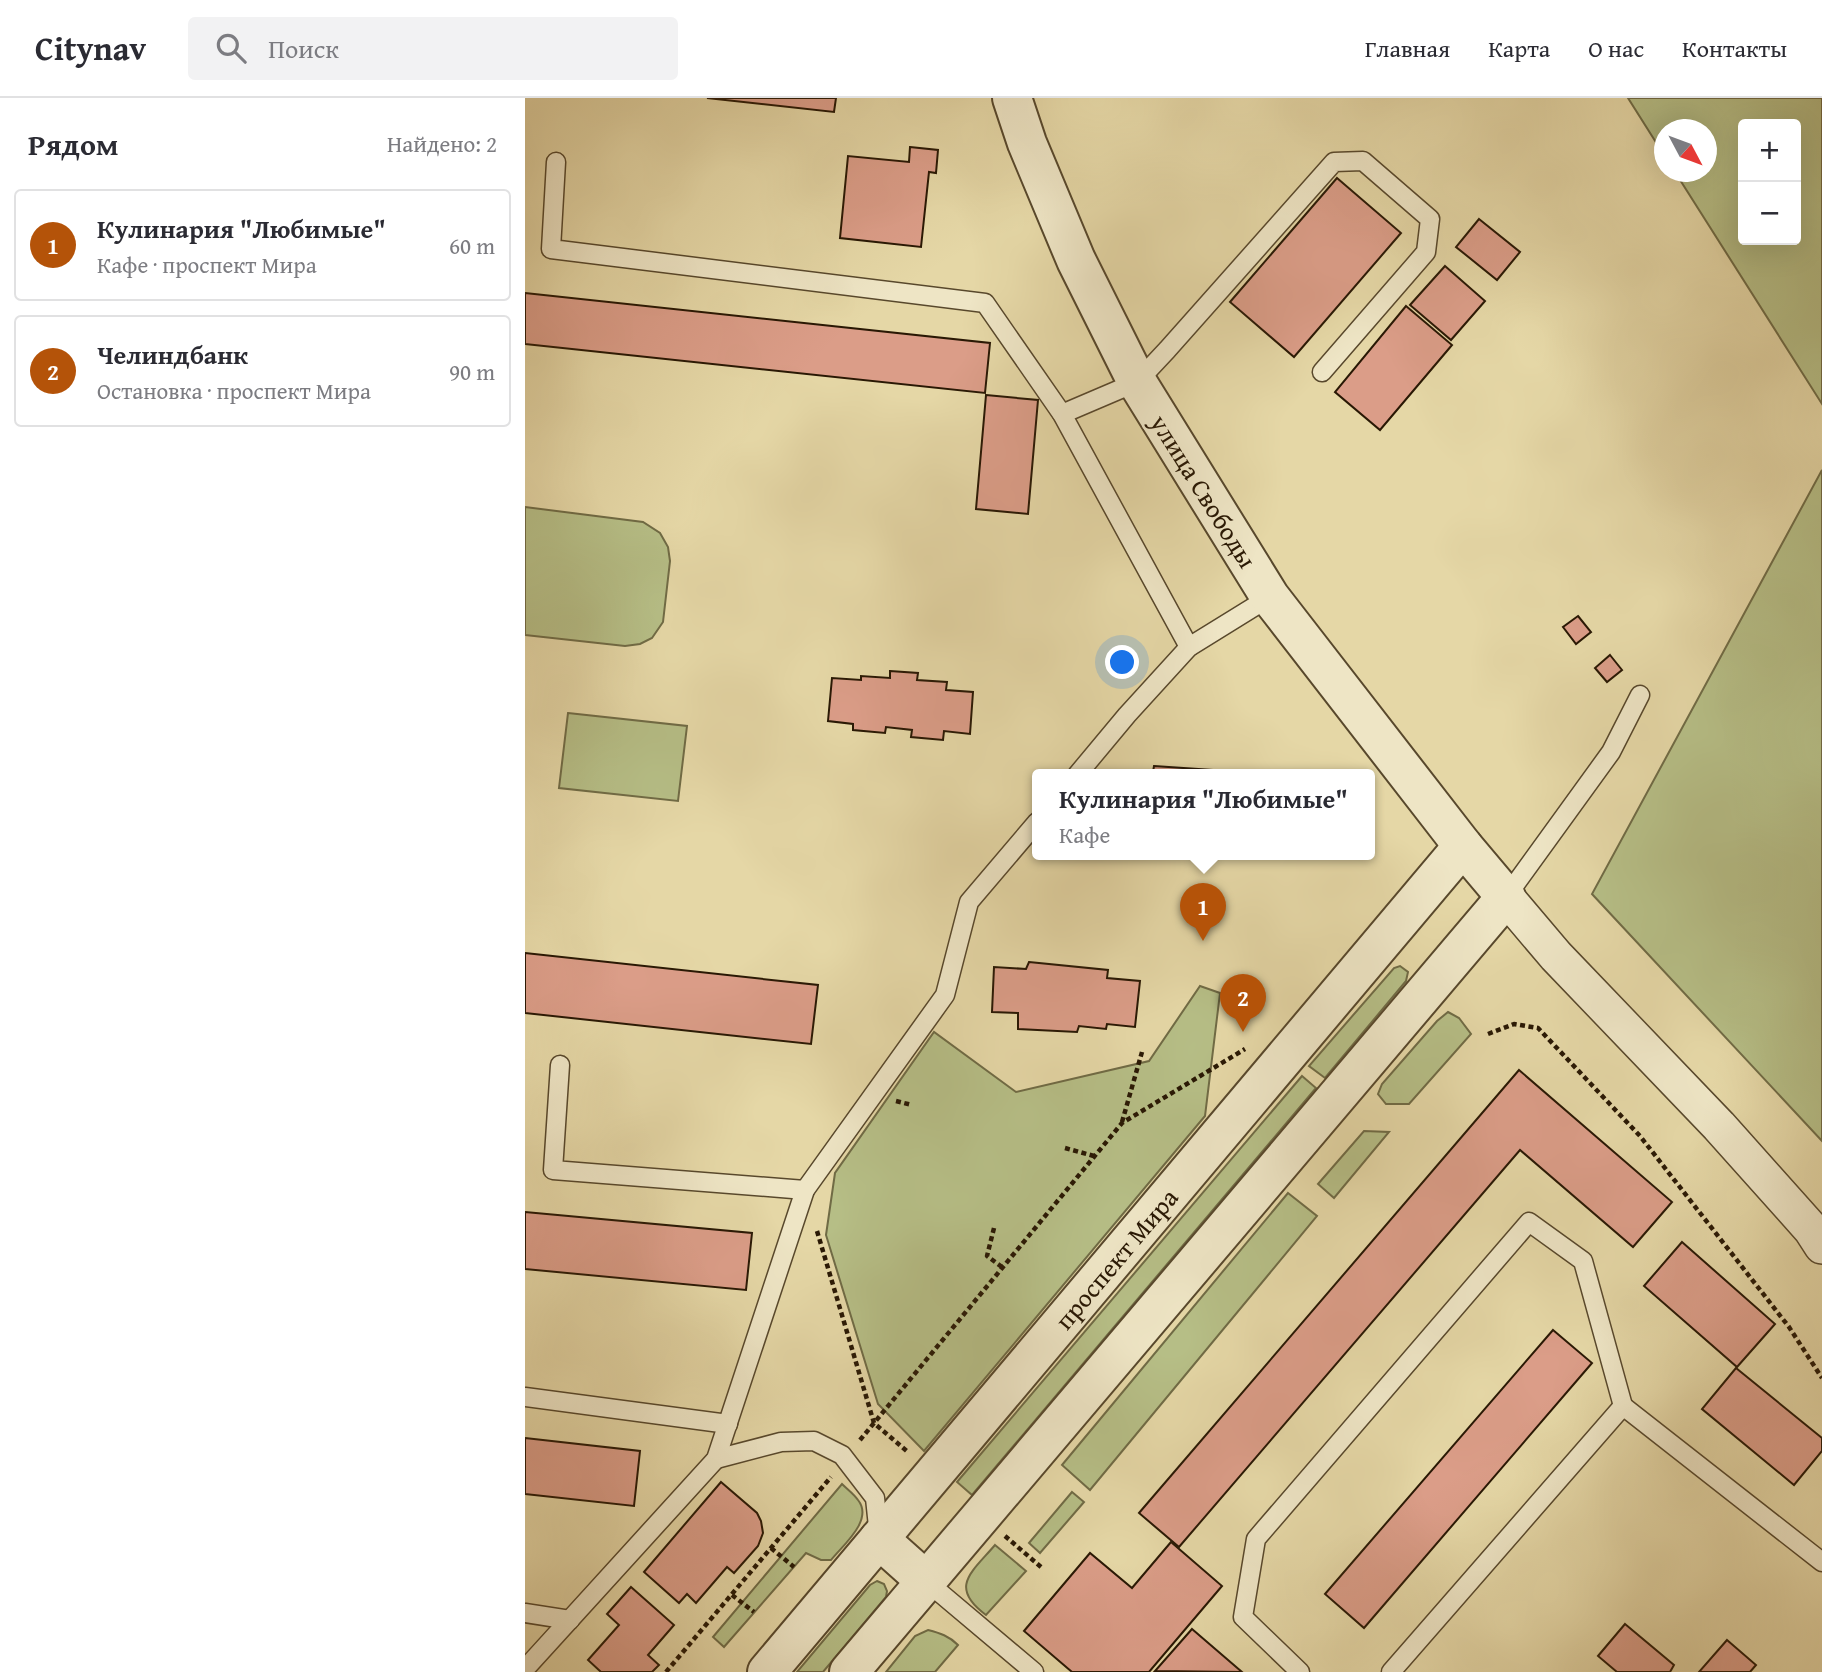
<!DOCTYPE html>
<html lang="ru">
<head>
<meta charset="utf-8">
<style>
  body { margin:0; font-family:"Gentium Book Plus",serif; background:#f2f2f3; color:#2b2b33 }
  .controls { position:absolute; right:21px; top:21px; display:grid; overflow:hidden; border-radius:7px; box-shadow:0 7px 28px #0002 }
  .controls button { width:63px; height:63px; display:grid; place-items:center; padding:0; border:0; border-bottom:2px solid #e1e1e2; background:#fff; color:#2b2b33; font:35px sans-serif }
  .compass { position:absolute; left:1129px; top:21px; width:63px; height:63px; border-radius:50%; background:#fff; box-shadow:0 7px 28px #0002; rotate:131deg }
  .you { position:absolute; left:598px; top:565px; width:24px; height:24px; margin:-18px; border:5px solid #fff; border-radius:50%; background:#1a73e8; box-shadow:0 0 0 10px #1a73e833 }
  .badge { display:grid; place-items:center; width:46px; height:46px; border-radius:50%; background:#b45309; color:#fff; font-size:23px; font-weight:700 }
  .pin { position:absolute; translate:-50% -58px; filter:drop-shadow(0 2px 4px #0008) }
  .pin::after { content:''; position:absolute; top:37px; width:24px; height:21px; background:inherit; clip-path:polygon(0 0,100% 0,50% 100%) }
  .popup { position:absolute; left:507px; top:671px; width:343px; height:91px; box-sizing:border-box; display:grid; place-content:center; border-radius:7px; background:#fff; filter:drop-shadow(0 2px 5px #0005); font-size:23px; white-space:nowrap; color:#7c7c81 }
  .popup b { font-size:26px; color:#2b2b33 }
  .popup::after { content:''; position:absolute; left:50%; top:100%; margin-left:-14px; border:14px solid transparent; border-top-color:#fff }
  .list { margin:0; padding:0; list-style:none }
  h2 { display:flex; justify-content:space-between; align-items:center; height:91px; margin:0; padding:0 28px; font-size:30px }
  h2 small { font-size:23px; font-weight:400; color:#7c7c81 }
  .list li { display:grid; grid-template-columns:46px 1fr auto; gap:21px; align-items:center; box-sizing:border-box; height:112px; margin:0 14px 14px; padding:0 14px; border:2px solid #e1e1e2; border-radius:7px }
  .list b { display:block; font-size:26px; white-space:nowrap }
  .list p { margin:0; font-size:23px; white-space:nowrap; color:#7c7c81 }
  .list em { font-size:23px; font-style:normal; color:#7c7c81 }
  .icon { flex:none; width:38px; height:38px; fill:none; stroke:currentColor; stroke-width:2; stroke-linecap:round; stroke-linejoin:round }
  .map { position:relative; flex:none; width:1297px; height:1574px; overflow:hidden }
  header { display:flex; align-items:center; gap:42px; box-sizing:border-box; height:98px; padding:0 35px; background:#fff; border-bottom:2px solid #e1e1e2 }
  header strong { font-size:33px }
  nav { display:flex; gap:38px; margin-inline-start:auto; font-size:24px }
  .search { width:490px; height:63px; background:#f2f2f3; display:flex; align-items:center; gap:18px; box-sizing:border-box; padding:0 24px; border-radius:7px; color:#7c7c81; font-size:26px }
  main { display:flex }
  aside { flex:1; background:#fff }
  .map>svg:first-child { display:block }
  .green { fill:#b6be86; stroke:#706b45; stroke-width:2; fill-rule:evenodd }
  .building { fill:#db9d88; stroke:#291804; stroke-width:2 }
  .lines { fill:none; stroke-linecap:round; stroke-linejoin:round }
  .service-casing { stroke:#58482c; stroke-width:21 }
  .minor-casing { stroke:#58482c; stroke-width:38 }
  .tertiary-casing { stroke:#58482c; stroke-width:42 }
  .path { stroke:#291804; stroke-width:4.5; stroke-dasharray:5 3.5; stroke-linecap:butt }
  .service { stroke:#eee5c5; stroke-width:18 }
  .minor { stroke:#eee5c5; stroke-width:35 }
  .tertiary { stroke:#eee5c5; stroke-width:38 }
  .labels { text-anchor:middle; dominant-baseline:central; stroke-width:5; stroke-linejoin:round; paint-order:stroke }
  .street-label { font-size:26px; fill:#291804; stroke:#eee5c5 }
</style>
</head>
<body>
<header>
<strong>Citynav</strong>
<div class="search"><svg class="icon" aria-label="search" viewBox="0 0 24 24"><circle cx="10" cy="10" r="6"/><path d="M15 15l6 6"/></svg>Поиск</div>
<nav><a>Главная</a><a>Карта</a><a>О нас</a><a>Контакты</a></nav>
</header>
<main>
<aside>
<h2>Рядом<small>Найдено: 2</small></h2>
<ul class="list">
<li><span class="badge">1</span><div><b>Кулинария &quot;Любимые&quot;</b><p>Кафе · проспект Мира</p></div><em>60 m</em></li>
<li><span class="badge">2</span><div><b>Челиндбанк</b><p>Остановка · проспект Мира</p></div><em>90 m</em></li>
</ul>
</aside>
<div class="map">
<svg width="1297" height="1574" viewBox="0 0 1297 1574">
  <rect width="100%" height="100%" fill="#e5d7a6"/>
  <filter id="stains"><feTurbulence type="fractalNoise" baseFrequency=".00286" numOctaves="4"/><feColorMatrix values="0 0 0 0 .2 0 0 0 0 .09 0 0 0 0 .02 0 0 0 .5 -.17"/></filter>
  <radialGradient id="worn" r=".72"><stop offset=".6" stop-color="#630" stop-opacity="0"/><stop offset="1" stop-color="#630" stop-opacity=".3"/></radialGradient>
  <g class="green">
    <path d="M1103 0H1297V306L1150 74H1182V32H1140L1139 57ZM1218 26H1271V142H1218Z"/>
    <path d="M1297 372V1043L1067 796Z"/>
    <path d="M0 409 118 424 135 435 143 449 145 463 138 524 127 540 115 546 100 548 0 537Z"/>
    <path d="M43 615 162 628 153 703 34 690Z"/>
    <path d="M875 868 883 874 881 883 800 980 784 968 869 870Z"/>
    <path d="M675 888 695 895 680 1018 399 1353 353 1306 301 1137 310 1075 409 934 491 994 624 963Z"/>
    <path d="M923 914 934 920 946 936 884 1006H861L853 996 857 986 912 923Z"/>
    <path d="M777 978 791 990 447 1397 432 1384Z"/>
    <path d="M839 1033 864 1034 809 1100 793 1086Z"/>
    <path d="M763 1095 792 1118 565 1392 537 1367Z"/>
    <path d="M317 1386C322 1391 329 1396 333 1402 349 1422 318 1447 306 1462H296L281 1455 199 1549 188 1539Z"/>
    <path d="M547 1394 559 1404 515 1455 504 1445Z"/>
    <path d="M470 1447 501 1473 461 1517C423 1489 447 1474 470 1447Z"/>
    <path d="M352 1483 359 1486 362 1493 361 1499 298 1574H272L345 1487Z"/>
    <path d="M403 1532C415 1535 424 1538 433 1547L410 1574H361L390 1538Z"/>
  </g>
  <g class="building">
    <path d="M182 0H311L309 14Z"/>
    <path d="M385 49 413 52 411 75 404 74 396 149 315 140 323 58 384 64Z"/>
    <path d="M812 80 876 135 769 259 705 204Z"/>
    <path d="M954 121 995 154 972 182 931 149Z"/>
    <path d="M920 168 960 203 926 242 885 207Z"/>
    <path d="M0 195 465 245 460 295 0 246Z"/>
    <path d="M881 208 927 247 855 332 810 294Z"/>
    <path d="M461 297 513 302 503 416 451 411Z"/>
    <path d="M1053 518 1066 534 1051 546 1038 529Z"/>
    <path d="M1085 557 1097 572 1082 584 1070 570Z"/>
    <path d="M365 573 393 575 392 582 422 584 421 592 448 594 445 636 419 633 418 642 386 639 387 632 361 629 360 635 328 632V626L303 623 307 580 336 582V578L365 580Z"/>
    <path d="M629 668 687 672 686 677H599L600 672 628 674Z"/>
    <path d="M0 855 293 887 286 946 0 915Z"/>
    <path d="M504 864 583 872 582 880 615 883 610 929 582 926 581 931 554 928 552 934 493 931V915L467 914 469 869 501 871Z"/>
    <path d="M994 972 1147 1104 1108 1149 995 1052 654 1449 614 1415Z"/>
    <path d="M0 1114 227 1135 221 1192 0 1171Z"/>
    <path d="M1157 1144 1250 1226 1212 1269 1119 1188Z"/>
    <path d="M1028 1232 1067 1265 839 1530 800 1496Z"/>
    <path d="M1211 1270 1297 1340V1353L1269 1387 1177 1311Z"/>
    <path d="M0 1340 115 1353 109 1408 0 1396Z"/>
    <path d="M196 1384 232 1415 236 1423 238 1435 233 1448 209 1475 202 1469 171 1505 162 1496 154 1505 119 1474Z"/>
    <path d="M646 1444 697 1488 624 1574H547L499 1533 565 1455 607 1490Z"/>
    <path d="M106 1489 149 1527 123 1557 134 1567 127 1574H76L63 1562 94 1527 82 1516Z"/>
    <path d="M1100 1526 1149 1567 1145 1574H1092L1073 1558Z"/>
    <path d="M667 1531 717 1574 630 1573Z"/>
    <path d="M1202 1542 1231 1567 1225 1574H1174Z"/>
  </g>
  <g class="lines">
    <g class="service-casing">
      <g id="service">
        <path d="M31 64 26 151 460 205 537 316 664 549"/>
        <path d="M537 316 612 284 642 252 809 64 838 63 905 121 901 154 797 274"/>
        <path d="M552 677 602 617 664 549 745 499"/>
        <path d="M981 799 1086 654 1115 597"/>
        <path d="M35 967 28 1072 280 1092"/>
        <path d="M0 1299 203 1326"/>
        <path d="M191 1361 256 1344 289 1343 317 1357 350 1400 354 1438"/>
        <path d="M401 1483 509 1574"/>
        <path d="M0 1515 45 1522"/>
        <path d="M0 1571 191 1361 280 1092 420 897 444 804 512 724"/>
        <path d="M775 1574 718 1519 731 1441 1004 1124 1058 1163 1098 1308"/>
        <path d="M866 1574 1098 1308 1297 1464"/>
      </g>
    </g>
    <g class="minor-casing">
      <path id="minor" d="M981 799 1031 858 1194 1028 1286 1131 1297 1148"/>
    </g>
    <g class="tertiary-casing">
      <g id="tertiary">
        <path d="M354 1441 401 1483"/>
        <path id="s1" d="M242 1574 938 748"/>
        <path d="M324 1574 981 799 938 748 745 499 612 284 551 162 502 45 487 0"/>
      </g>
    </g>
    <g class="path">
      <path d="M963 936 989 926 1013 930 1115 1038 1264 1229 1297 1280"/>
      <path d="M371 1003 387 1007"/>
      <path d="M597 1024 617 954"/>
      <path d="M540 1050 569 1058"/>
      <path d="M469 1130 462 1158 477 1169"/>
      <path d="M292 1133 349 1325 384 1355"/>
      <path d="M335 1342 597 1025 720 951"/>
      <path d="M480 1438 516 1469"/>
      <path d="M246 1450 269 1469"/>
      <path d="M207 1497 229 1514"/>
      <path d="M141 1574 306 1379"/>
    </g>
    <use href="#service" class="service"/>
    <use href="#minor" class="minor"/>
    <use href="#tertiary" class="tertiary"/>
  </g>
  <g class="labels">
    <g class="street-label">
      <text transform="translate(679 393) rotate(58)">улица Свободы</text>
      <text stroke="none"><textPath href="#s1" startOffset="541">проспект Мира</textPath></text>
    </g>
  </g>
  <rect width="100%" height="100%" filter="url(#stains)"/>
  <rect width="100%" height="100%" fill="url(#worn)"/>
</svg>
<div class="controls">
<button>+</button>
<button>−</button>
</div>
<svg class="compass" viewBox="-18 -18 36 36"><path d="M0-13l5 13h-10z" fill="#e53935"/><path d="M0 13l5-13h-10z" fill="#7c7c81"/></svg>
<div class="you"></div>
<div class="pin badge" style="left:678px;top:843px">1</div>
<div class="popup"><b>Кулинария &quot;Любимые&quot;</b>Кафе</div>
<div class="pin badge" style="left:718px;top:934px">2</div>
</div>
</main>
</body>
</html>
